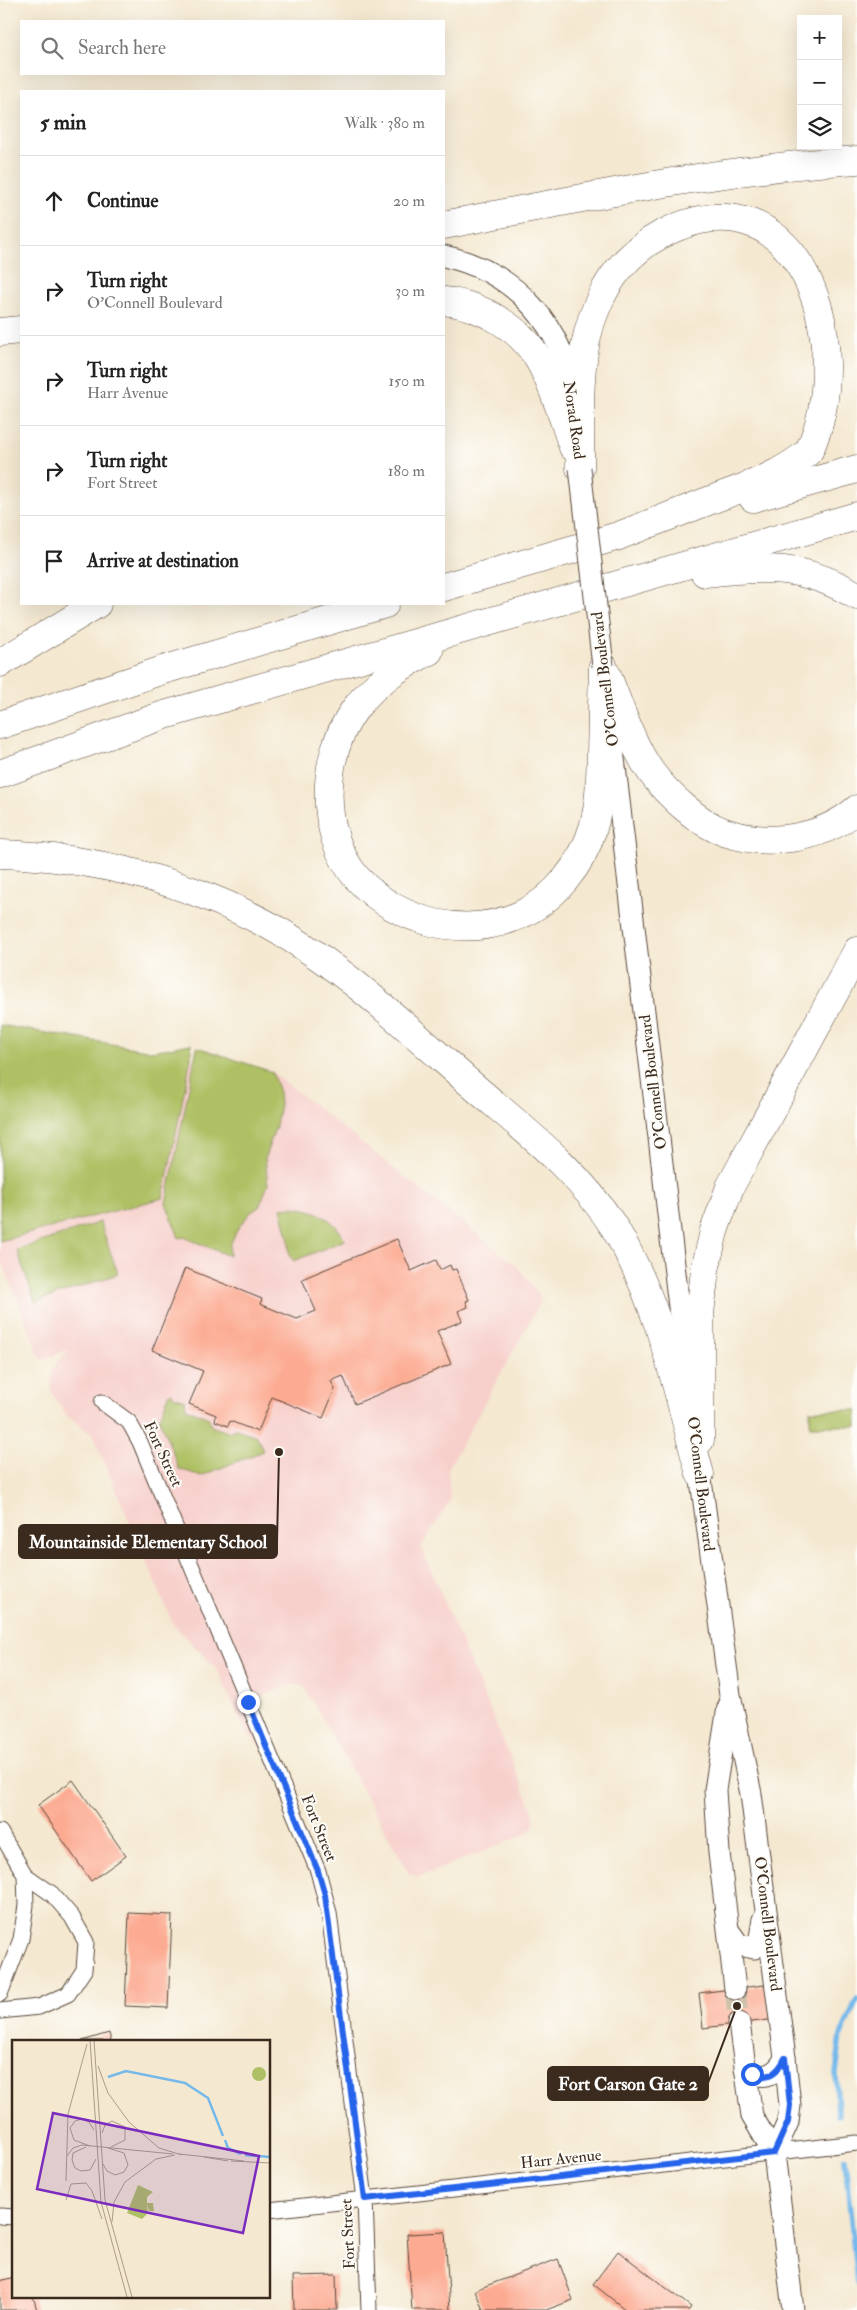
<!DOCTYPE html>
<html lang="en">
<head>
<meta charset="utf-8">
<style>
  body { margin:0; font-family:"IM FELL Double Pica",serif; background:#f2f2f2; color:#222 }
  .controls { position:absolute; right:15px; top:15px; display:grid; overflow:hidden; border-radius:0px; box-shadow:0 5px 20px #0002 }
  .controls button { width:45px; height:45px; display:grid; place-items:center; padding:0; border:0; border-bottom:1px solid #e0e0e0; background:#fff; color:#222; font:25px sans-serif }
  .stop { position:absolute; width:15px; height:15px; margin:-11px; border:4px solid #2563eb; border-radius:50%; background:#fff }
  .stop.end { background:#2563eb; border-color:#fff; box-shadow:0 1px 5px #0008 }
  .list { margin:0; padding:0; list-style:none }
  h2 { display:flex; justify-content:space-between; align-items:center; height:65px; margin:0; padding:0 20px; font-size:21px }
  h2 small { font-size:16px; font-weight:400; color:#767676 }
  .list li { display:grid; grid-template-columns:32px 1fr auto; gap:15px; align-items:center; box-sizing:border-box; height:90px; padding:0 20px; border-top:1px solid #e0e0e0 }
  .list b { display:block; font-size:19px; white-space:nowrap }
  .list p { margin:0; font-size:16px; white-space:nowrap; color:#767676 }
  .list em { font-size:16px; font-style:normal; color:#767676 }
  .icon { flex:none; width:28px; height:28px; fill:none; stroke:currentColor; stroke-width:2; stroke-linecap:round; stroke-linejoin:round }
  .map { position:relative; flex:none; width:857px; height:2310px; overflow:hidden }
  .search { position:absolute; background:#fff; box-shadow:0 5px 20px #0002; left:20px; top:20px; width:425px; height:55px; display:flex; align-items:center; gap:12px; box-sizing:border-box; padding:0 18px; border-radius:0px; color:#767676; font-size:19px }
  .panel { position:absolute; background:#fff; box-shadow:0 5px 20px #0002; left:20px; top:90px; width:425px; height:515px; border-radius:0px }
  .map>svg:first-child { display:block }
  .built { fill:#f7d0cc }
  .green { fill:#aec064; stroke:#747541 }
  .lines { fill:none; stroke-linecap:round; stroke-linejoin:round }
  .stream { stroke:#75b9eb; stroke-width:5.5 }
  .building { fill:#fcaa92 }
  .secondary-tunnel { stroke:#cfc2ac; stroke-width:21; stroke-dasharray:21 11; stroke-linecap:butt }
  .minor-casing { stroke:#574639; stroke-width:17 }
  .secondary-casing { stroke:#574639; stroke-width:23 }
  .motorway-casing { stroke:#574639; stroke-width:29 }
  .minor { stroke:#fff; stroke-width:15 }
  .secondary { stroke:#fff; stroke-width:21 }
  .motorway { stroke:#fff; stroke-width:28 }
  .secondary-bridge-casing { stroke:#574639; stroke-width:23; stroke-linecap:butt }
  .secondary-bridge { stroke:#fff; stroke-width:21 }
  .route { stroke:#2563eb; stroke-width:6 }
  .labels { text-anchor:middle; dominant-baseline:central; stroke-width:4; stroke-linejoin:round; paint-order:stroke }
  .street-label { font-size:16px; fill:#3b2a1e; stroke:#fdfcf7 }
  .inset-river { fill:none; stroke:#75b9eb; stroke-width:2.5 }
  .inset-road { fill:none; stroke:#aa9c89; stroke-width:1 }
  .view { fill:#7b2cbf; fill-opacity:0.15; stroke:#7b2cbf; stroke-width:2.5 }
  .inset-edge { fill:none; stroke:#3b2a1e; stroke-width:2.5 }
  .leader { fill:none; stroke:#3b2a1e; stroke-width:2 }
  .callout-dot { fill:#3b2a1e; stroke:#fdfcf7; stroke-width:2 }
  .callout { fill:#3b2a1e; stroke:#3b2a1e; stroke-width:2 }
  .callout-label { font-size:18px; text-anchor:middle; font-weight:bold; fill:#fff }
</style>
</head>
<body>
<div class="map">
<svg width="857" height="2310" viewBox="0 0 857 2310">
  <rect width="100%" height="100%" fill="#fdfcf7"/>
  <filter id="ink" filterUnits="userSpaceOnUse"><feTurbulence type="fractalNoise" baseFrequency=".02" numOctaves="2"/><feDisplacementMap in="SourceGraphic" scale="10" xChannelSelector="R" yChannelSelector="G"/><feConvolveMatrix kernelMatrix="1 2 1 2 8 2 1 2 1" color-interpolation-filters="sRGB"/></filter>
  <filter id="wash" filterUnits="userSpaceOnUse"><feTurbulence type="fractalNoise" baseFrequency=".0096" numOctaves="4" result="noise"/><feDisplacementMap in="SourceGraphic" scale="20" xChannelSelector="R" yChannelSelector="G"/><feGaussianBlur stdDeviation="1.12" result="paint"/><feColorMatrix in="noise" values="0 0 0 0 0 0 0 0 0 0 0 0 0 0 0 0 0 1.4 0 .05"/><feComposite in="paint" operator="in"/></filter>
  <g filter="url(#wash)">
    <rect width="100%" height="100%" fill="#f4e8d0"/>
    <path class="built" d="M0 1025 272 1072 516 1265 542 1299 448 1469 450 1501 421 1547 533 1811 534 1824 528 1833 419 1877 409 1873 305 1688 298 1685H289L248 1702 269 1751 247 1734 217 1669 173 1624 93 1435 67 1416 51 1392 52 1371 57 1362 70 1349 41 1360 0 1256Z"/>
    <g class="green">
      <path d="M0 1025 152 1051 191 1044V1058L163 1198 0 1241Z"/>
      <path d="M197 1047 272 1072 279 1092 280 1104 276 1126 265 1157 268 1185 259 1207 251 1212 238 1228 230 1245 229 1256 184 1237 179 1238 166 1203Z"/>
      <path d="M292 1207C316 1209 334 1218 345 1240L294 1261 289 1256V1241L281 1208Z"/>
      <path d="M100 1222 118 1274 35 1302 17 1250Z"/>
      <path d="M172 1392 173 1396 185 1400 186 1408 209 1418 211 1426 228 1432 236 1429 257 1436 263 1451 201 1476 179 1469 159 1418 170 1393Z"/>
      <rect x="810" y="1410" width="47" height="16"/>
    </g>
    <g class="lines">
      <g class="stream">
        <path d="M838 2116 836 2073 841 2035 857 1999"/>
        <path d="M845 2159 857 2283"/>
      </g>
    </g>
    <g id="blocks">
      <g class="building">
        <path d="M397 1239 411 1271 436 1260 440 1270 450 1265 452 1270 456 1269 469 1300 466 1301 468 1307 458 1311 462 1321 437 1331 451 1364 355 1404 343 1376 331 1381 335 1389 323 1418 272 1397 258 1432 230 1421 228 1426 215 1421 216 1415 189 1404 203 1371 152 1350 185 1268 262 1299 260 1304 297 1319 316 1311 302 1279Z"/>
        <path d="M73 1780 126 1856 91 1881 38 1805Z"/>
        <path d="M129 1913 172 1915 168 2008 125 2006Z"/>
        <path d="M772 1984 776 2019 703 2028 699 1993Z"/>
        <path d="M109 2033 111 2041H82Z"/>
        <path d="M445 2232 450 2310H412L407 2234Z"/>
        <path d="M618 2251 691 2307 689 2310H626L593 2284Z"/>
        <path d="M558 2259 573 2300 546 2310H483L475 2290Z"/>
        <path d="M336 2275 337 2310H294L293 2276Z"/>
        <path d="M14 2277V2296H33L37 2310H0V2281Z"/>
      </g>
    </g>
  </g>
  <g filter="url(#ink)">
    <use href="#blocks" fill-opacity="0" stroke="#574639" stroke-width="1"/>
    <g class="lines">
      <path class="secondary-tunnel" d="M735 1989 739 2023"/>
      <g class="minor-casing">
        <g id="minor">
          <path d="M102 1402 129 1422 140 1442 318 1871 329 1913 365 2199 369 2310"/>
          <path d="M0 1832 25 1875 26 1905 21 1939 0 1994"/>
          <path d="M0 2011 39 2007 68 1994 84 1970 86 1942 72 1917 52 1894 25 1875"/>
          <path d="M269 2210 857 2143"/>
          <path d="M0 2216 14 2217"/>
        </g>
      </g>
      <g class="secondary-casing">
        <g id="secondary">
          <path d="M444 256C516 272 565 326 573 400"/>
          <path d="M611 733 689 1391"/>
          <path d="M698 1458 730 1695 751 1794 785 2058 790 2105 788 2122 774 2153"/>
          <path d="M728 1707 715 1790 719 1853 735 1989"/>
          <path d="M729 1931 739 1945 754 1948 760 1938 763 1919"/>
          <path d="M739 2023 752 2116 774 2153 793 2310"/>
          <path d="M745 2069C762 2081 776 2076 785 2058"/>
        </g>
      </g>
      <g class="motorway-casing">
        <g id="motorway">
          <path d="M444 225C581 198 717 169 857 160"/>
          <path d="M444 301C481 305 522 328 540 362 555 389 563 419 573 447"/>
          <path d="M0 332 21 330"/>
          <path d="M580 468C581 414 575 356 597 306 610 275 632 250 662 234 802 162 857 347 809 451 782 475 746 487 713 499 681 512 648 524 616 537"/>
          <path d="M753 498 857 469"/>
          <path d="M705 573C763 566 805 564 857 596"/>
          <path d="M444 587 615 537"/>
          <path d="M429 651C400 666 375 682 355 709 321 755 318 833 357 878 378 901 405 916 435 923 463 929 493 927 520 915 555 899 582 865 593 828 600 804 600 778 601 753 602 724 602 695 603 666"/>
          <path d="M0 663 97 604"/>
          <path d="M607 675C620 707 631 743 651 772 667 794 698 823 724 832 768 847 821 840 857 809"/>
          <path d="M0 725 163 670 385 604"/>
          <path d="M0 774 161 716 857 516"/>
          <path d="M0 854C94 857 187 881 270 926 344 967 409 1030 472 1085 523 1129 578 1170 614 1227 660 1302 677 1391 700 1474"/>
          <path d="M700 1440V1314L705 1270 714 1231 730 1187 857 951"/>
        </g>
      </g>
      <use href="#minor" class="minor"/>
      <use href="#secondary" class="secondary"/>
      <use href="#motorway" class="motorway"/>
      <g class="secondary-bridge-casing">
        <path id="secondary-bridge" d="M580 468 603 666"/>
      </g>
      <use href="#secondary-bridge" class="secondary-bridge"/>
    </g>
  </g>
  <g class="lines" filter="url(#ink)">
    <path class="route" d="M248 1702 318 1871 325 1895 365 2199 774 2153 788 2122 790 2105 785 2058C778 2073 768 2080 752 2074"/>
  </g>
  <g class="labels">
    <g class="street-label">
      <text transform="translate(574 420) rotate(82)">Norad Road</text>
      <text transform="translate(605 679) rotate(-97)">O'Connell Boulevard</text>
      <text transform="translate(653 1082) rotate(-97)">O'Connell Boulevard</text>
      <text transform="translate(163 1454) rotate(65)">Fort Street</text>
      <text transform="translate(701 1484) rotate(83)">O'Connell Boulevard</text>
      <text transform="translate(319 1828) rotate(68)">Fort Street</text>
      <text transform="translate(768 1924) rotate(83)">O'Connell Boulevard</text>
      <text transform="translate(561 2159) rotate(-6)">Harr Avenue</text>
      <text transform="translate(348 2234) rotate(-93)">Fort Street</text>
    </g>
  </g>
  <g transform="translate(12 2040)">
    <rect width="258" height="258" fill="#f4e8d0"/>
    <path d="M240 34a7 7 0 1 1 14 0a7 7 0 1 1-14 0ZM126 145 141 152 135 157V163H141L142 171H137L135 164 136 173 130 179 115 173Z" fill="#aec064"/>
    <path class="inset-river" d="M96 37 114 31 173 43 196 58 211 96M213 100 216 108 229 114M233 115 258 117"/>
    <path class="inset-road" d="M78 0 89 162 115 257M82 0 93 160 120 257M86 26 96 53 117 82 147 108 170 115M90 93 93 85 100 81 113 87V100L99 107M78 106 62 100 58 88 63 81 70 79 77 82 82 90M74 107 61 113 60 120 63 128 69 131 78 130 84 119M167 114 232 121M55 116 61 108 70 105 161 114M192 117 216 121M219 121 258 123M91 124 95 131 103 135 112 132 116 125 112 113 96 108M54 141 56 74 75 4M54 160 59 144 74 143 80 151 90 179M100 182 102 162 113 142 144 119 163 115"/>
    <path class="view" d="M41 73 247 116 231 193 25 149Z"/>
    <rect width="258" height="258" class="inset-edge"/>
  </g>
  <path class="leader" d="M279 1452L277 1542M737 2006L708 2083"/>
  <g class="callout-dot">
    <circle cx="279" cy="1452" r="5"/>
    <circle cx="737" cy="2006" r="5"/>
  </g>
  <g class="callout">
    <rect x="19" y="1525" width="258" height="33" rx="5"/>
    <rect x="548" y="2067" width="160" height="33" rx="5"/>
  </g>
  <g class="callout-label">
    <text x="148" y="1548">Mountainside Elementary School</text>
    <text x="628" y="2090">Fort Carson Gate 2</text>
  </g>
</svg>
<div class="controls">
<button>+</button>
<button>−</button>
<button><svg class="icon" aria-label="layers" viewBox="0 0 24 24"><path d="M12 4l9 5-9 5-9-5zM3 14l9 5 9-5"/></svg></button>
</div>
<div class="stop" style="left:752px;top:2074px"></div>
<div class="stop end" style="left:248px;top:1702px"></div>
<div class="search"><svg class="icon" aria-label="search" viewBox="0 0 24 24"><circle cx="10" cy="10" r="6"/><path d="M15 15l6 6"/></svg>Search here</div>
<section class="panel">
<h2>5 min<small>Walk · 380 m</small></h2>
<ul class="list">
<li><svg class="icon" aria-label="ahead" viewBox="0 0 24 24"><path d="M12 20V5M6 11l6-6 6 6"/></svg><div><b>Continue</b></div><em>20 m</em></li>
<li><svg class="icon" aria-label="right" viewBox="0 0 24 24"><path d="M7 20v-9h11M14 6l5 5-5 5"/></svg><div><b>Turn right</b><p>O'Connell Boulevard</p></div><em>30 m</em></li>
<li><svg class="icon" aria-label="right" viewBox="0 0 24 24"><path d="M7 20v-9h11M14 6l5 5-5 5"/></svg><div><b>Turn right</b><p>Harr Avenue</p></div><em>150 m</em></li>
<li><svg class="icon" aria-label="right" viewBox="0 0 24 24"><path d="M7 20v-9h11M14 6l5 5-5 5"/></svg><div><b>Turn right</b><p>Fort Street</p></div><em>180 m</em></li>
<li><svg class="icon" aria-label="arrive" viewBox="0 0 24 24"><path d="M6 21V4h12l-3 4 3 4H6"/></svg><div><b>Arrive at destination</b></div></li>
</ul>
</section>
</div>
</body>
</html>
